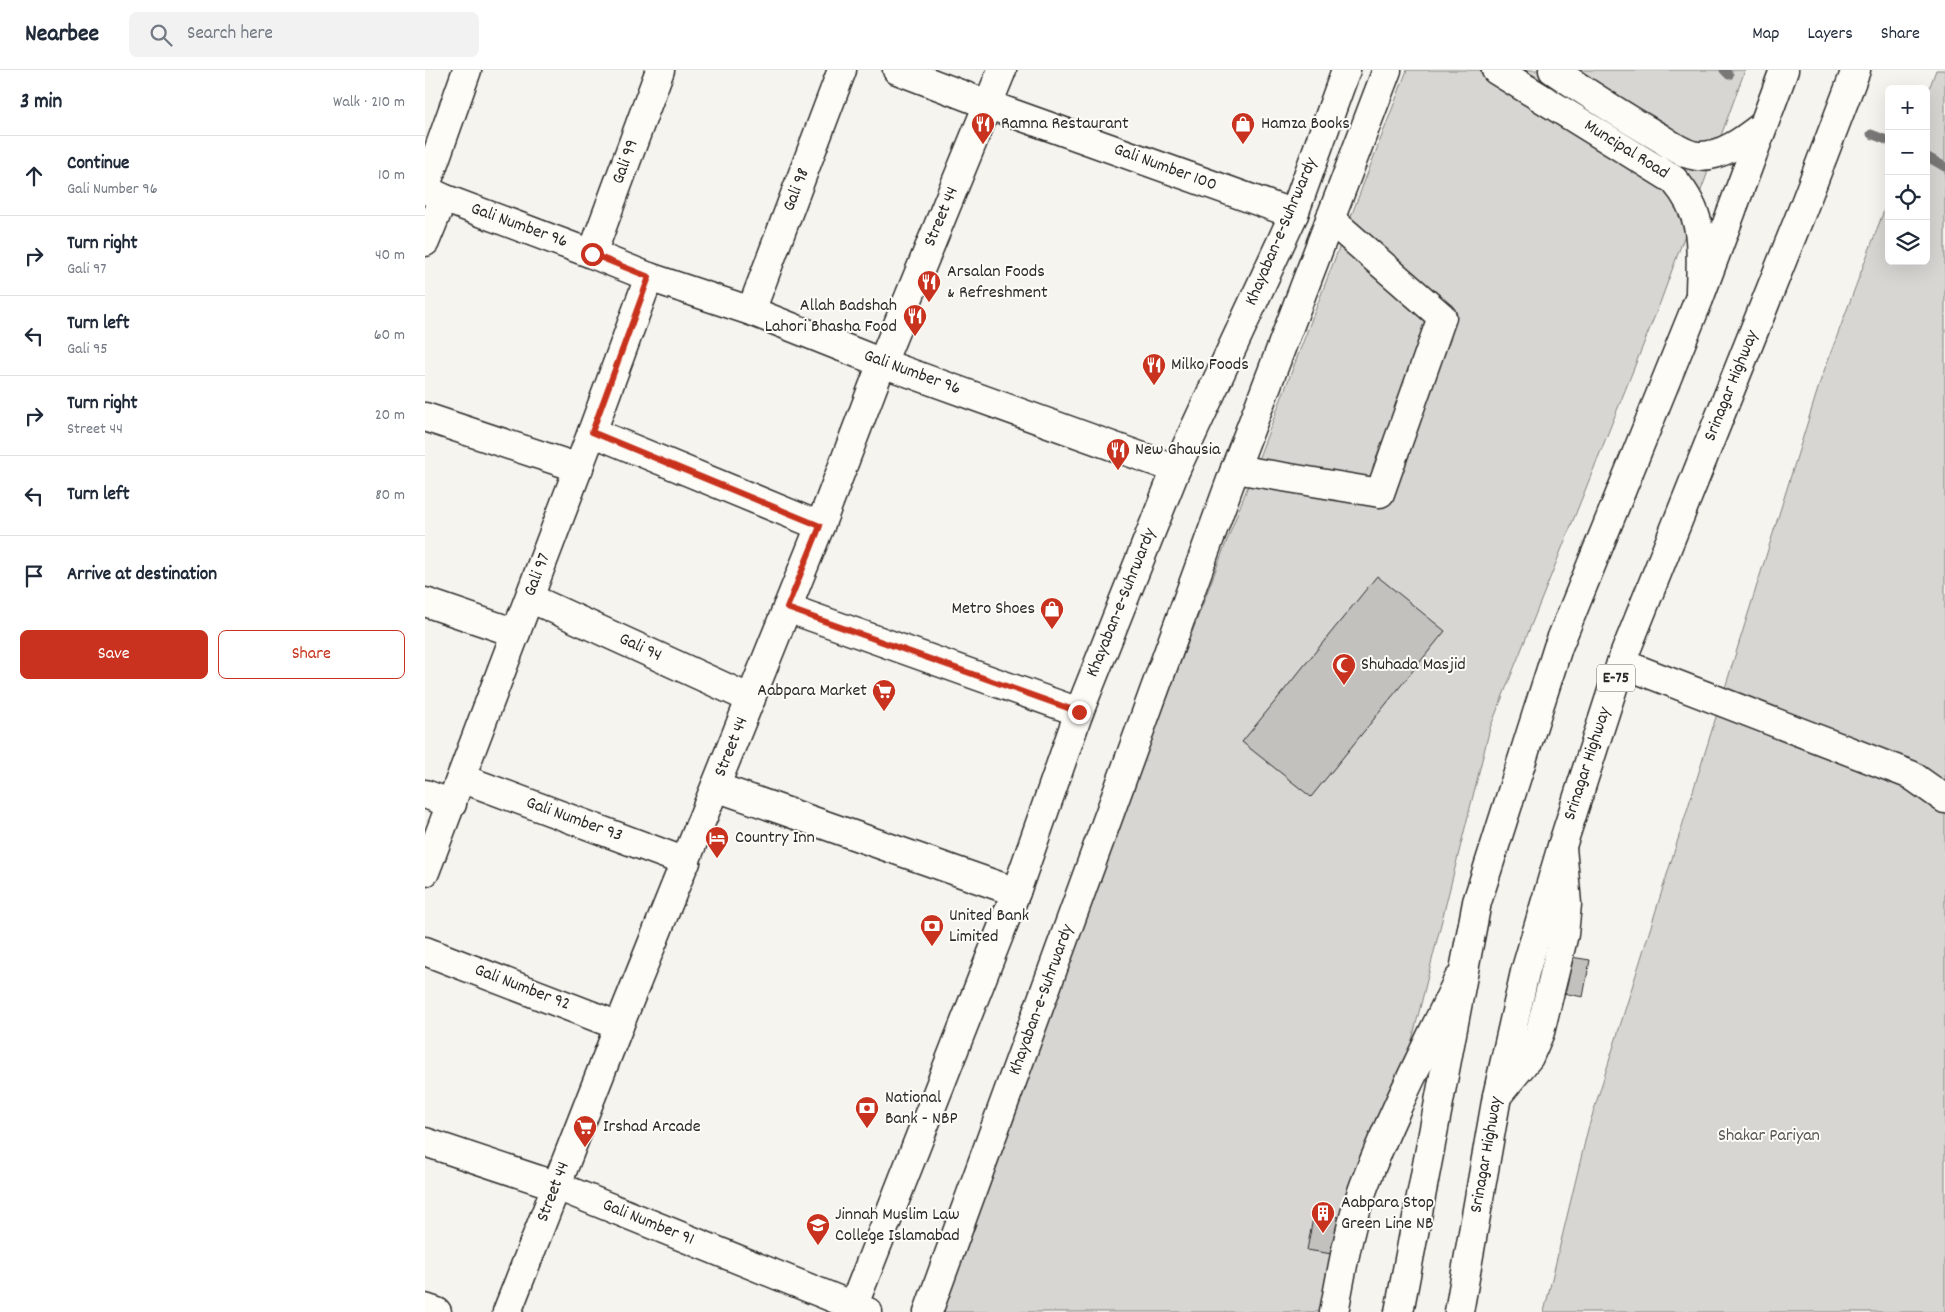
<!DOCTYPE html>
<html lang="en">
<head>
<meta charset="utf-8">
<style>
  body { margin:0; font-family:Dekko,sans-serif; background:#f2f2f3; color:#1f2937 }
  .controls { position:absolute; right:15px; top:15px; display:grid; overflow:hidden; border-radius:8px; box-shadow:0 5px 20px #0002 }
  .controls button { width:45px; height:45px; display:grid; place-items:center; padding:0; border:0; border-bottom:1px solid #e0e1e3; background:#fff; color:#1f2937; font:25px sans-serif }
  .stop { position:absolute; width:15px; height:15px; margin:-11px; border:4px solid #c8321e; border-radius:50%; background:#fff }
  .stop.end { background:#c8321e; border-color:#fff; box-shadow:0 1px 5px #0008 }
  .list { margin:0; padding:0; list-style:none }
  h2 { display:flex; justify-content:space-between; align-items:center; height:65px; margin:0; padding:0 20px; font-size:21px }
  h2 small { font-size:16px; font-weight:400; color:#747a83 }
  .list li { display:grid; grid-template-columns:32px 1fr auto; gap:15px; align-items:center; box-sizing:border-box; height:80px; padding:0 20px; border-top:1px solid #e0e1e3 }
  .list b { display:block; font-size:19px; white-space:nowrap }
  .list p { margin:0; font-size:16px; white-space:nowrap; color:#747a83 }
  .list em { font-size:16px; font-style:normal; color:#747a83 }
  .actions { display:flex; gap:10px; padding:15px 20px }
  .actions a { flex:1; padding:11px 0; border:1px solid #c8321e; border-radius:8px; text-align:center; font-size:18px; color:#c8321e }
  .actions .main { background:#c8321e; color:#fff }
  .icon { flex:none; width:28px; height:28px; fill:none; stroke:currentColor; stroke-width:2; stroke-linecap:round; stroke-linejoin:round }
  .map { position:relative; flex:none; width:1520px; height:1242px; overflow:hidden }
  header { display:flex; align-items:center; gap:30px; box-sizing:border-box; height:70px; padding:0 25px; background:#fff; border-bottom:1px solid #e0e1e3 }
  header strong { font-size:24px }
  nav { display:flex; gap:28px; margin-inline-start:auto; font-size:18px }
  .search { width:350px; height:45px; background:#f2f2f3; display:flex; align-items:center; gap:12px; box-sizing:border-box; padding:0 18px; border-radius:8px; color:#747a83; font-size:19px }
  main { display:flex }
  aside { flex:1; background:#fff }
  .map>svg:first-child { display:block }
  .green { fill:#d7d6d2; stroke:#81807e }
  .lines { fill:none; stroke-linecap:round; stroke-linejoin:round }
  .stream { stroke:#797877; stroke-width:9 }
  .building { fill:#c2c1be; stroke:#2b2b2b }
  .minor-casing { stroke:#2b2b2b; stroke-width:31 }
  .major-casing { stroke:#2b2b2b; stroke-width:31 }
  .highway-casing { stroke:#2b2b2b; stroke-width:31 }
  .minor { stroke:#fdfcf7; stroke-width:28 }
  .major { stroke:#fdfcf7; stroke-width:28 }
  .highway { stroke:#fdfcf7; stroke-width:28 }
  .route { stroke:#c8321e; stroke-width:6 }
  .labels { text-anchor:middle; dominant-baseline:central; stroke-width:4; stroke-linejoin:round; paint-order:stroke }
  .shield { fill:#fdfcf7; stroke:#6a6a68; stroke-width:1 }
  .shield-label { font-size:16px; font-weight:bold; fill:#2b2b2b }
  .poi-label { font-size:18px; fill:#2b2b2b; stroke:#fdfcf7; text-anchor:start }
  .street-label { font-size:18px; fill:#2b2b2b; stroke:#fdfcf7 }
  .park-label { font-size:18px; fill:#565655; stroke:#fdfcf7 }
</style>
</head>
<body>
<header>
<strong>Nearbee</strong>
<div class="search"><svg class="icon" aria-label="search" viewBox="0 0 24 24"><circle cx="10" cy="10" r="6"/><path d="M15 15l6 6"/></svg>Search here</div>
<nav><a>Map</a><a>Layers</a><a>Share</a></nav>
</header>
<main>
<aside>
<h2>3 min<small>Walk · 210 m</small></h2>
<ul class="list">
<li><svg class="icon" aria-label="ahead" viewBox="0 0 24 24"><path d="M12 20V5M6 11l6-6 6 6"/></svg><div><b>Continue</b><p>Gali Number 96</p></div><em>10 m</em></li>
<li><svg class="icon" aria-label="right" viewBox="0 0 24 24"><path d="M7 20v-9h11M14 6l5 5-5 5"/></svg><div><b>Turn right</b><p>Gali 97</p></div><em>40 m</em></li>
<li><svg class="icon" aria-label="left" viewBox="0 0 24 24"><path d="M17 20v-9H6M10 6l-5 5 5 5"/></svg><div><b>Turn left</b><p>Gali 95</p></div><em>60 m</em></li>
<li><svg class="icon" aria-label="right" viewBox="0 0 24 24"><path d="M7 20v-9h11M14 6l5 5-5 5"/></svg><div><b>Turn right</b><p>Street 44</p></div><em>20 m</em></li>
<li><svg class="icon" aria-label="left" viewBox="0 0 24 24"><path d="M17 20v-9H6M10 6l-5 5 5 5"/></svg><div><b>Turn left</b></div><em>80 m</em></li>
<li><svg class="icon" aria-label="arrive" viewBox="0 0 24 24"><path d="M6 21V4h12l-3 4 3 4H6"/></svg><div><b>Arrive at destination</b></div></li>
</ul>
<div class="actions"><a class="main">Save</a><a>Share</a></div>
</aside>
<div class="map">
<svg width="1520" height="1242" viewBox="0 0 1520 1242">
  <rect width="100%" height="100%" fill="#f5f4ef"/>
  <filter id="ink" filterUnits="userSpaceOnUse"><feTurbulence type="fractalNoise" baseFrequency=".02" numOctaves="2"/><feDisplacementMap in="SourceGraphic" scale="10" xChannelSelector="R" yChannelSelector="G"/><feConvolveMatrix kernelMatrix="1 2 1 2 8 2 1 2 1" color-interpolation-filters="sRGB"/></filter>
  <g filter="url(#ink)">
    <g class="green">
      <path d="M982 0H1320L1235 233 1065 658 919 1242H507Z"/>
      <path d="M1511 0H1520V1242H1119L1163 1059 1396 309 1464 127V191H1501V27Z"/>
    </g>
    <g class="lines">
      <g class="stream">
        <path d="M1299 0 1304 5"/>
        <path d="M1446 64 1464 71"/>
        <path d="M1501 86 1520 97"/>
      </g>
    </g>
    <g class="building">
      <path d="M952 506 1020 561 886 727 817 672Z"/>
      <path d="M1140 886 1165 890 1158 927 1133 922Z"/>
      <path d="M889 1143 914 1147 907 1184 882 1180Z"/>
    </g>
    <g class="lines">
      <g class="minor-casing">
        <g id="minor">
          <path d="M472 0 564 35 869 144"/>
          <path d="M1071 0 1249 110C1281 147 1276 177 1275 222"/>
          <path d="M1128 0C1162 23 1196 45 1232 66 1244 73 1258 85 1273 86 1297 87 1319 70 1337 56"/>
          <path d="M0 118 42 0"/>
          <path d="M0 119 18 128 167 184 224 207 326 241 457 293 751 399"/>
          <path d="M0 172 18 128"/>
          <path d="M167 184 235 0"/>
          <path d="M326 241 417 0"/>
          <path d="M0 347 154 398"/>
          <path d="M167 362 395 456"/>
          <path d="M810 399 955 423 1017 247 905 149"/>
          <path d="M105 528 326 629"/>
          <path d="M0 532 91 563"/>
          <path d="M362 538 654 642"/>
          <path d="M1196 593 1486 705 1520 729"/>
          <path d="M36 708 261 792"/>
          <path d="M291 717 591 822"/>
          <path d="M0 724 27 734"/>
          <path d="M0 802 167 362 224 207"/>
          <path d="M0 881 194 956"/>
          <path d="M1072 1026 1104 987 1115 962 1139 864 1142 834 1137 777"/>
          <path d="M0 1072 132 1116 443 1242"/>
          <path d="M0 1238 12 1242"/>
          <path d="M82 1242 194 956 395 456 457 293 577 0"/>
          <path d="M909 1242C917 1200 924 1156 939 1116 966 1045 1001 978 1033 910"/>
        </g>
      </g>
      <g class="major-casing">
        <g id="major">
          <path d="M426 1242 591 822 654 642 751 399 869 144 921 0"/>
          <path d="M503 1242 810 399 962 0"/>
        </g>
      </g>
      <g class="highway-casing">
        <g id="highway">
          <path d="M974 1242 1052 832 1133 577 1274 229 1359 0"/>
          <path d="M1034 1242 1072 1026 1100 902 1137 776 1196 593 1377 141 1431 0"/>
        </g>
      </g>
      <use href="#minor" class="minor"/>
      <use href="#major" class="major"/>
      <use href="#highway" class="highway"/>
    </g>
  </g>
  <g class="lines" filter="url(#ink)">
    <path class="route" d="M167 184 224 207 167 362 395 456 362 538 654 642"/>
  </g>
  <defs>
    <g id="restaurant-pin" transform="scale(1.25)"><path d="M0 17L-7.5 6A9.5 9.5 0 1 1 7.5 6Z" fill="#c8321e" stroke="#fdfcf7"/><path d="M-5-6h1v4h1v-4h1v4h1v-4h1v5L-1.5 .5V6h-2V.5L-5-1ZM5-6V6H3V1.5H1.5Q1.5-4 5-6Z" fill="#fff"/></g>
    <g id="shop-pin" transform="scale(1.25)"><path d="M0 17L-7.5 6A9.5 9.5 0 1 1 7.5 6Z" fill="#c8321e" stroke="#fdfcf7"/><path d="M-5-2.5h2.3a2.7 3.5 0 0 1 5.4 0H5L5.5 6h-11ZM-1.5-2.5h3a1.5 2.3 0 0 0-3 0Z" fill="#fff"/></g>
    <g id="mosque-pin" transform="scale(1.25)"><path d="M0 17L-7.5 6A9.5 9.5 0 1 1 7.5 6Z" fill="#c8321e" stroke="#fdfcf7"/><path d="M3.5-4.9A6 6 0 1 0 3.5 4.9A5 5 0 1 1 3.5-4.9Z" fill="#fff"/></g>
    <g id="supermarket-pin" transform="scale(1.25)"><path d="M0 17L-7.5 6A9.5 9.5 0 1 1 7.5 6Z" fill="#c8321e" stroke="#fdfcf7"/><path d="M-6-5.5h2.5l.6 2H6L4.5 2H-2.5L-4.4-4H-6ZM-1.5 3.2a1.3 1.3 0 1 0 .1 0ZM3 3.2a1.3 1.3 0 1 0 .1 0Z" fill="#fff"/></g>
    <g id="hotel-pin" transform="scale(1.25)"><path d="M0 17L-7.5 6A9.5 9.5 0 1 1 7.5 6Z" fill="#c8321e" stroke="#fdfcf7"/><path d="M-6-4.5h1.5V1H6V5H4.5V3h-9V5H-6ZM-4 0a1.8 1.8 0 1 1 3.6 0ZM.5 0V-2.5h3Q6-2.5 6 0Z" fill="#fff"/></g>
    <g id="bank-pin" transform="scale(1.25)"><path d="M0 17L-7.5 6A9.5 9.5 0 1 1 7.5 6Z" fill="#c8321e" stroke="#fdfcf7"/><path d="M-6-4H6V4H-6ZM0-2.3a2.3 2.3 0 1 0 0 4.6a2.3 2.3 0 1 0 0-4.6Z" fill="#fff"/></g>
    <g id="building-pin" transform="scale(1.25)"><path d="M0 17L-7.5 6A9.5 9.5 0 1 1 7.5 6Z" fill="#c8321e" stroke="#fdfcf7"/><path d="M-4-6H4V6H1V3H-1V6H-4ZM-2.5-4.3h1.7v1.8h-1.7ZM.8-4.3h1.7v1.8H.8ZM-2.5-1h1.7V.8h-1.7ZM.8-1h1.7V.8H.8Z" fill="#fff"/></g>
    <g id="university-pin" transform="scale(1.25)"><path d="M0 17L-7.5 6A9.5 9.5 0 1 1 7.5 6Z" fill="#c8321e" stroke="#fdfcf7"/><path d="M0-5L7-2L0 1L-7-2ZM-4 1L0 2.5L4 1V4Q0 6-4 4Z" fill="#fff"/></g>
  </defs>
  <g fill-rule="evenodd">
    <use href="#restaurant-pin" x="558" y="54"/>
    <use href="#shop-pin" x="818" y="54"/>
    <use href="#restaurant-pin" x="504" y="212"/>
    <use href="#restaurant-pin" x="490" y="246"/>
    <use href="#restaurant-pin" x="729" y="295"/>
    <use href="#restaurant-pin" x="693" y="380"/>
    <use href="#shop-pin" x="627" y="539"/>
    <use href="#mosque-pin" x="919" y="595"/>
    <use href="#supermarket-pin" x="459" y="621"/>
    <use href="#hotel-pin" x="292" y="768"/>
    <use href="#bank-pin" x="507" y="856"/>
    <use href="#bank-pin" x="442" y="1038"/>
    <use href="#supermarket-pin" x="160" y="1057"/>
    <use href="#building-pin" x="898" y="1143"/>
    <use href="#university-pin" x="393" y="1155"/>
  </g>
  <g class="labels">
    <rect class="shield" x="1172" y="594.5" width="38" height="27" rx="4"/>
    <g class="shield-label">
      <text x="1191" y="608">E-75</text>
    </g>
    <g class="poi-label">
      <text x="576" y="54">Ramna Restaurant</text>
      <text x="836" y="54">Hamza Books</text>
      <text x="522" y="202">Arsalan Foods<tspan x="522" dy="21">&amp; Refreshment</tspan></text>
      <text x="472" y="236" text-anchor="end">Allah Badshah<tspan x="472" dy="21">Lahori Bhasha Food</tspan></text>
      <text x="746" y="295">Milko Foods</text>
      <text x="710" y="380">New Ghausia</text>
      <text x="610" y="539" text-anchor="end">Metro Shoes</text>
      <text x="936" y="595">Shuhada Masjid</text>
      <text x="442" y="621" text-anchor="end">Aabpara Market</text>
      <text x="310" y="768">Country Inn</text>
      <text x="524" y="846">United Bank<tspan x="524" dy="21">Limited</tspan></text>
      <text x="460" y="1028">National<tspan x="460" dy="21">Bank - NBP</tspan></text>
      <text x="178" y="1057">Irshad Arcade</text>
      <text x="916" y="1133">Aabpara Stop<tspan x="916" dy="21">Green Line NB</tspan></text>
      <text x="410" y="1145">Jinnah Muslim Law<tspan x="410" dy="21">College Islamabad</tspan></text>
    </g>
    <g class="street-label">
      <text transform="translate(1201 80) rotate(32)">Muncipal Road</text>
      <text transform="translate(201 92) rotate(-70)">Gali 99</text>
      <text transform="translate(740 98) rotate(20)">Gali Number 100</text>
      <text transform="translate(372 120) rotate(-69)">Gali 98</text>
      <text transform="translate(517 147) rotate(-67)">Street 44</text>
      <text transform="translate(94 156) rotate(20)">Gali Number 96</text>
      <text transform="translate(857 162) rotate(-67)">Khayaban-e-Suhrwardy</text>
      <text transform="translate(487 303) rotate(20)">Gali Number 96</text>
      <text transform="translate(1307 316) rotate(-68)">Srinagar Highway</text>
      <text transform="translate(113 505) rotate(-69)">Gali 97</text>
      <text transform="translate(697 533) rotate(-68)">Khayaban-e-Suhrwardy</text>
      <text transform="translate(215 578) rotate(25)">Gali 94</text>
      <text transform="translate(307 677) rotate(-68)">Street 44</text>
      <text transform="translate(1163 694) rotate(-72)">Srinagar Highway</text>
      <text transform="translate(149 750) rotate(20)">Gali Number 93</text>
      <text transform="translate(97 918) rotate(21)">Gali Number 92</text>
      <text transform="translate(617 930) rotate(-70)">Khayaban-e-Suhrwardy</text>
      <text transform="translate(1062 1085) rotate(-80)">Srinagar Highway</text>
      <text transform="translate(129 1122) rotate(-69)">Street 44</text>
      <text transform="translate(223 1153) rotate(22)">Gali Number 91</text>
    </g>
    <g class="park-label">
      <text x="1344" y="1066">Shakar Pariyan</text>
    </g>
  </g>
</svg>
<div class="controls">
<button>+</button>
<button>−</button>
<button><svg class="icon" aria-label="locate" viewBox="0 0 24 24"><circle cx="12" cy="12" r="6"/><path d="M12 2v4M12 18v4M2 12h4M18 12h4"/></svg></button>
<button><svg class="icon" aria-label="layers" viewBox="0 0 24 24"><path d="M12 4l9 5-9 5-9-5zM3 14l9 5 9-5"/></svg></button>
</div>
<div class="stop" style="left:167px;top:184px"></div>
<div class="stop end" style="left:654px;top:642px"></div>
</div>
</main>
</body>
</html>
